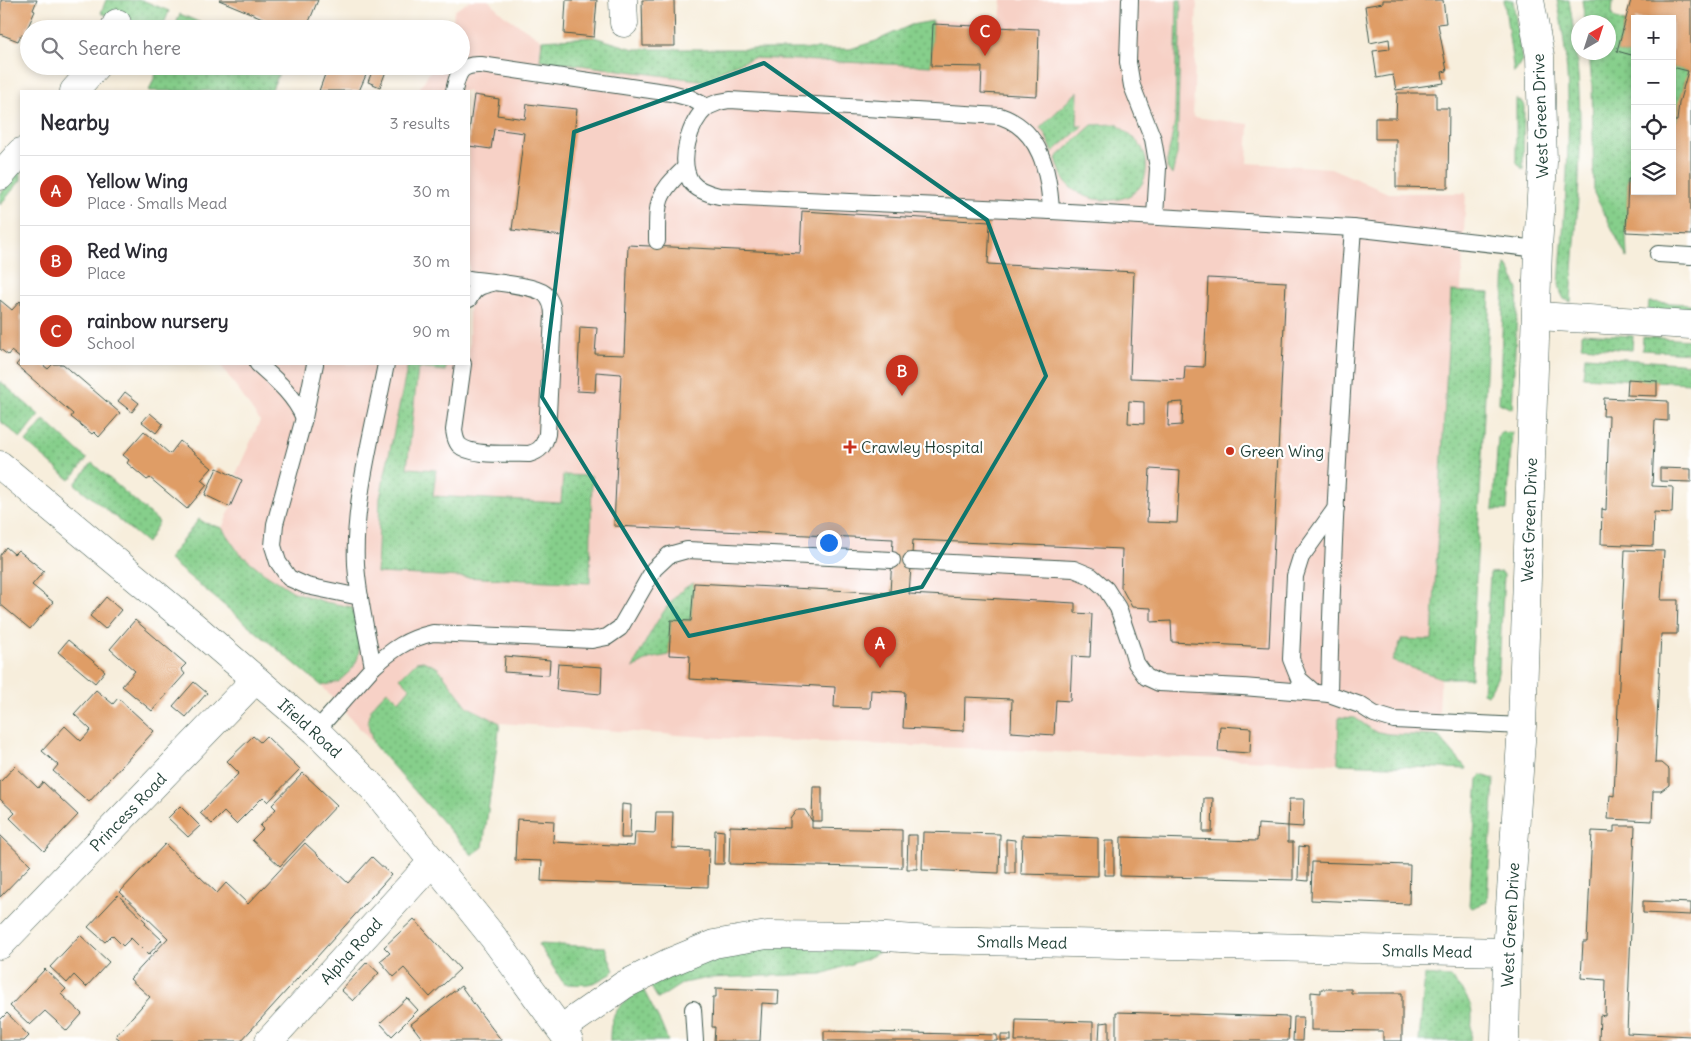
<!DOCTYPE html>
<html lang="en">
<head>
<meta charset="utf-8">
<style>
  body { margin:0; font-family:Delius,sans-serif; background:#f7f7f7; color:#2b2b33 }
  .controls { position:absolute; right:15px; top:15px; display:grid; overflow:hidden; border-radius:0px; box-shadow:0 2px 8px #0003 }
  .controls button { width:45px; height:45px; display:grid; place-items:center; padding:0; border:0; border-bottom:1px solid #e1e1e2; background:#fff; color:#2b2b33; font:25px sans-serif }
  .compass { position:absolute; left:1571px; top:15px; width:45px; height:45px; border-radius:50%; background:#fff; box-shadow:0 2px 8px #0003; rotate:39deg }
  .you { position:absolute; left:828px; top:542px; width:18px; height:18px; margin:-12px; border:4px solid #fff; border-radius:50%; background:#1a73e8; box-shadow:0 0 0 8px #1a73e833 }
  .badge { display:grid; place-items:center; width:32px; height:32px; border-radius:50%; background:#c8321e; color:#fff; font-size:16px; font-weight:700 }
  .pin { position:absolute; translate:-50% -41px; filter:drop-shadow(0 1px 2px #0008) }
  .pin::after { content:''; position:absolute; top:26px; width:18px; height:15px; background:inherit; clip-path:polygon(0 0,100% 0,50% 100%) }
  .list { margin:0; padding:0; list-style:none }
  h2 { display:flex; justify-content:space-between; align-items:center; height:65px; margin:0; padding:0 20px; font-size:21px }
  h2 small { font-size:16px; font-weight:400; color:#7c7c81 }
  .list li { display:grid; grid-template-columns:32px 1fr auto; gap:15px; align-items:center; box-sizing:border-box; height:70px; padding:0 20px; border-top:1px solid #e1e1e2 }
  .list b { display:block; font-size:19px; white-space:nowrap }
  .list p { margin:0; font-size:16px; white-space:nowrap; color:#7c7c81 }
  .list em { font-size:16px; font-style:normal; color:#7c7c81 }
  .icon { flex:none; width:28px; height:28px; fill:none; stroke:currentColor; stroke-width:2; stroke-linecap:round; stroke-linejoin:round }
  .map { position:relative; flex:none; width:1691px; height:1041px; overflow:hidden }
  .search { position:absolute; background:#fff; box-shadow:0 2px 8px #0003; left:20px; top:20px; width:450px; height:55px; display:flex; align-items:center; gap:12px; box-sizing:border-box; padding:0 18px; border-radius:28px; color:#7c7c81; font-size:19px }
  .panel { position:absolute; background:#fff; box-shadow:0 2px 8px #0003; left:20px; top:90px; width:450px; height:275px; border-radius:0px }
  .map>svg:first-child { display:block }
  .built { fill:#f7d1c6 }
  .grass { fill:url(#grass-dots); stroke:#528660 }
  .building { fill:#df9d66; fill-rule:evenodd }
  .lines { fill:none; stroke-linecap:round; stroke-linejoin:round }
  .lane-casing { stroke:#3f584d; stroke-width:18 }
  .street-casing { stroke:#3f584d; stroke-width:29 }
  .lane { stroke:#fff; stroke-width:16 }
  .street { stroke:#fff; stroke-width:28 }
  .marked { fill:none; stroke:#0f766e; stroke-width:4; stroke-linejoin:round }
  .poi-dot { fill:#c8321e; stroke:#fff; stroke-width:2 }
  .labels { text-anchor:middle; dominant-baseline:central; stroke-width:4.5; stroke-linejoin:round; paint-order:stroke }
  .street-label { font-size:16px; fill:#1f3d34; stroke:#fff }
  .poi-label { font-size:16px; fill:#1f3d34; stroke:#fff; text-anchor:start }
</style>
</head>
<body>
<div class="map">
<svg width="1691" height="1041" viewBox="0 0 1691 1041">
  <defs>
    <pattern id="grass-dots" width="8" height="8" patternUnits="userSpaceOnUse" patternTransform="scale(1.25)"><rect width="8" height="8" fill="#86cf8b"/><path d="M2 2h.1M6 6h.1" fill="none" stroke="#6da972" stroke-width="1.8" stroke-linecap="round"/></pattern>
  </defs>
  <rect width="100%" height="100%" fill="#fff"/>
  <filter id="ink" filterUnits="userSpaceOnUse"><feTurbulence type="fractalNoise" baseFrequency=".02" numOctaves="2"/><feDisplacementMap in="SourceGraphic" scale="10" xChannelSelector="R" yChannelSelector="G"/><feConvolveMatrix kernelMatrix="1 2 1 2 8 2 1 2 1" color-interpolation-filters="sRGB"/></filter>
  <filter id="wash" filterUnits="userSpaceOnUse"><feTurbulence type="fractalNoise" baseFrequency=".0096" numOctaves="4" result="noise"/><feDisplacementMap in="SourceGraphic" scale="20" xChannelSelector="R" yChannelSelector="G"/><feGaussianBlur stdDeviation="1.12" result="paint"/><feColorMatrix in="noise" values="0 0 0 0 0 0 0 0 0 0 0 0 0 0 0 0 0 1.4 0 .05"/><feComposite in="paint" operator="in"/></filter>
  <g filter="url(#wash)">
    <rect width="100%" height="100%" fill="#f7eedc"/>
    <path class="built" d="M471 0H488L504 15 542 40 594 37 634 49H850L876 41 911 25 933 21 1000 20 1002 0H1197L1193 117 1249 124 1247 163 1331 168 1388 193H1466L1436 768 722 738 500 723 483 847 472 855 322 686 168 559 199 519 205 523 222 528 244 479 236 474 260 421 220 364H469V91H418L433 66H461V29H452L454 11Z"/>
    <g class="grass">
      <path d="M106 0H142L169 11 162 29H139L101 13Z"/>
      <path d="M1177 0H1181L1177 154 1172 175 1167 168V161L1175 122Z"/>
      <path d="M1504 0H1513L1522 60 1514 73Z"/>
      <path d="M1557 0H1569C1577 48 1581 100 1580 149 1579 200 1574 251 1571 302L1564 299 1561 293 1559 284C1566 190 1577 93 1557 0Z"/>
      <path d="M1582 0H1613L1612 15 1616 19 1625 22 1617 51 1635 56V179H1628L1626 232 1627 258 1594 193 1592 85 1589 53 1608 52V22H1585Z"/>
      <path d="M180 14 215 29H174Z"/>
      <path d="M933 21 931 66 753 58 722 70 706 81 540 60 542 40 594 37 634 49H850L876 41 911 25Z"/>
      <path d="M159 66H282L271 91H149Z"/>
      <path d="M1672 67 1688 71 1679 103 1677 121H1672Z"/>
      <path d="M1078 91 1077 126H1083L1053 152 1045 134 1040 128Z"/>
      <path d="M1516 99 1523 103 1524 107 1523 170 1516 161Z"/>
      <path d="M1117 124C1125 131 1136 139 1142 148 1146 155 1147 163 1146 171 1142 207 1091 207 1069 186 1062 180 1059 167 1056 158L1092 125Z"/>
      <path d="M21 169V180L0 205V194Z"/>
      <path d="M1505 264 1510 269 1518 290 1512 409 1499 403Z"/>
      <path d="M1451 291 1490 293 1471 678H1441L1392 661 1402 639 1432 640Z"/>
      <path d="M1649 302 1691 304V315L1648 314Z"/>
      <path d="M1582 333 1633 336 1632 350 1582 346Z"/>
      <path d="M1643 337 1691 340V353L1642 350Z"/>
      <path d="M1585 356 1691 364V383L1583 377Z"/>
      <path d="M408 364H447L445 371 418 368 407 468 436 470 433 496 561 503 563 475 592 476 590 583 377 573 380 498Z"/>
      <path d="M0 381 39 415 21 438 0 421Z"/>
      <path d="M44 420 87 459 70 480 26 442Z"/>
      <path d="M1501 432 1512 433 1507 510H1493L1498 437Z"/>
      <path d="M92 463 159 522 147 543 75 484Z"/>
      <path d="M199 519 205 523 222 528 239 553 263 572 294 592 325 602 352 607C358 629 367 657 347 674 344 676 341 680 338 682 333 684 327 684 322 686L168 559Z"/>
      <path d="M1502 572 1504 575 1499 667 1497 678 1488 695 1483 693 1490 573Z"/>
      <path d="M694 583 691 621 671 620 669 655 649 659 633 668C643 645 670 591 694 583Z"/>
      <path d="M423 661 438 668 468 707 500 723 483 847 472 855 374 745C364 717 366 712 387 691L399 701 410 688 400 678 416 662Z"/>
      <path d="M1339 717 1355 718 1374 731 1388 734 1438 736 1467 769 1338 764Z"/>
      <path d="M1482 775 1494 779 1487 902 1472 908 1469 905 1478 779Z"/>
      <path d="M538 944 605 947 614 971C593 986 589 985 564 984Z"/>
      <path d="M771 946H892L866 959 822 974 708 978 683 983 658 999 650 985 727 952Z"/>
      <path d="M1425 975 1450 977C1474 1004 1474 1005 1470 1041H1419Z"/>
      <path d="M643 989 661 1024 668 1041H610C609 1013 620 1003 643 989Z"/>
    </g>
    <g id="blocks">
      <g class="building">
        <path d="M1 0H37L33 10 35 11 24 36 21 35 18 41 0 34Z"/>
        <path d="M219 0H318L306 29H289Z"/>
        <path d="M566 0H597L594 37 564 34Z"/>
        <path d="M642 0H674L675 46H643Z"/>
        <path d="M1383 0H1443L1446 23 1438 24 1447 71 1442 72 1444 83 1396 90 1393 75 1377 78 1373 51 1390 49 1389 39 1370 43 1365 6 1383 3Z"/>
        <path d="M1631 0H1691V235L1626 232 1628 179H1635V191H1672V121H1677L1679 103 1688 71 1672 67V19H1635V56L1617 51Z"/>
        <path d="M933 24 1039 29 1037 96 981 93 982 67 931 66Z"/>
        <path d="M328 66H370L359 91H319Z"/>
        <path d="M374 66H388L380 87 368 82Z"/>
        <path d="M1397 93H1436V108H1449L1448 188 1396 187V139H1375V118H1396Z"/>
        <path d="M474 95 499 99 497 115 525 119 527 104 577 109 562 236 512 230 524 133 494 129 491 149 469 146V132Z"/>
        <path d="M802 211 990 222 988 264 1134 272 1130 378 1184 380 1185 366 1204 367 1208 278 1286 282 1269 647 1172 642 1171 621 1151 622V608L1132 607 1121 587 1122 549 913 540 909 594 1075 603V613L1092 614 1090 657 1072 656 1070 701 1056 700 1054 735 1011 732 1012 699 965 697 964 731 903 728 905 692 871 690 870 708 834 707 835 687 689 679 690 656 669 655 671 620 691 621 694 583 890 593 893 539 614 526 621 374 596 372 595 392 577 391 580 327 597 328 595 354 624 355 628 245 800 253ZM1129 401 1144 402V424L1128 423ZM1183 402 1182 425 1168 426 1169 403ZM1150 469 1180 471 1177 523 1147 522Z"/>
        <path d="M0 300 12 310 20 301 21 302V364H44L43 365 48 369 53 364H63L120 413 99 437 94 432 92 434 71 417 73 414 16 365 21 359 11 351 8 355 0 349Z"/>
        <path d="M1628 379 1657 381V396L1627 395Z"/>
        <path d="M125 392 139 403 132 412 118 401Z"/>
        <path d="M1604 398 1668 401V421L1655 420 1652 486 1673 487 1672 513 1654 512 1653 546 1601 544 1602 509 1606 510 1609 416H1603Z"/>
        <path d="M150 413 163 424 156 433 142 422Z"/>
        <path d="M144 431 170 454 180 441 212 468 201 480 207 485 187 509 150 478 147 480 127 463 129 460 123 455Z"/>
        <path d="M217 468 242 480 230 507 205 495Z"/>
        <path d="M1660 468 1691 469V482L1660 481Z"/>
        <path d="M6 547 14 554 18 550 44 571 32 585 53 602 30 629 0 604V555Z"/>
        <path d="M1625 550 1664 551 1661 600H1678L1677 634H1661L1655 763H1662L1669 769V785L1661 791H1653L1652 821 1608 819 1610 795 1614 796Z"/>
        <path d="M106 597 121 610 105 629 90 616Z"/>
        <path d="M135 620 186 664 181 669 185 674 152 711 122 686 135 671 110 649Z"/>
        <path d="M68 640 105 671 95 683 58 652Z"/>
        <path d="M505 656 550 660 549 675 504 672Z"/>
        <path d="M558 664 602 667 601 694 556 690Z"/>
        <path d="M194 682 207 693 186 717 173 706Z"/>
        <path d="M96 690 113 704 118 698 154 731 89 802 53 771 58 765 42 751 65 726 81 741 91 730 74 714Z"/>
        <path d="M1220 726 1251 728 1250 753 1218 751Z"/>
        <path d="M253 736 260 742 266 736 300 769 268 802 263 797 236 824 224 812 212 824 200 813 239 773 227 761Z"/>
        <path d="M15 766 38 788 43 782 78 815 44 851 10 818 15 813 0 799V782Z"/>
        <path d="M303 773 337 805 280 866 252 840 263 829 260 826 276 809 272 805Z"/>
        <path d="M813 787H822V821H812V828L902 830V868L729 864 730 826 790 828V818L796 810H805L812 821Z"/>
        <path d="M1204 798H1213L1212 832H1203Z"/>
        <path d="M1289 799H1304L1303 827 1288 826Z"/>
        <path d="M622 804 631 805 630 838H621Z"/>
        <path d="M180 806 200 826 188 837 168 818Z"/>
        <path d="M656 812H673L672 848 709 849 708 887 541 881 542 861 515 860 517 819 554 821 553 842 634 846 635 832 655 833Z"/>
        <path d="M1258 824 1288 826V842H1293V880L1120 876 1121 837 1257 841Z"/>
        <path d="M1614 826H1635L1627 1033 1691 1036V1041H1599L1600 1015 1605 1016 1606 980 1581 978 1583 942H1587L1592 831 1614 832Z"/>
        <path d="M715 830 724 831V864H714Z"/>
        <path d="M923 832 1000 834 999 873 922 870Z"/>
        <path d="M0 835 31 865 0 897Z"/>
        <path d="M908 835H917V869H907Z"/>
        <path d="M1022 835 1098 838V876L1021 874Z"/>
        <path d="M1006 839 1015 840V873H1006Z"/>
        <path d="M1105 841H1114V875H1104Z"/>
        <path d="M305 843 348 883 372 857 391 875 241 1041H122L115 1036 150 997 130 979 168 938 120 892 165 844 217 893 226 883 248 904Z"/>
        <path d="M1299 846 1308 847V881L1298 880Z"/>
        <path d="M1312 862 1410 865 1409 904 1311 900Z"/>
        <path d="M118 895 146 922 145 924 162 940 148 955 131 938 123 946 112 935 105 942 88 927Z"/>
        <path d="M1643 901 1691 903V915L1643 913Z"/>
        <path d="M414 919 460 969 430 997 404 968 394 977 380 961 390 953 384 947Z"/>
        <path d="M80 935 109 962 86 987 74 975 67 983 50 967Z"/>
        <path d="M367 962 379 973 353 1001 341 990Z"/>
        <path d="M45 969 66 989 61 994 82 1014 67 1031 45 1011 30 1025 10 1006Z"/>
        <path d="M461 986 481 1014 502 1041H424L411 1024Z"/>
        <path d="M716 988 779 990 778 1004 762 1003 760 1041H714L715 1027H712L713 997H716Z"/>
        <path d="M1321 989H1351V993H1402V1041H1383V1031L1311 1030V992L1321 993Z"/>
        <path d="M407 998 418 1010 392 1036 380 1023Z"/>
        <path d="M1116 1012 1289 1017 1288 1041H1116Z"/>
        <path d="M7 1013 29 1036 24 1041H0V1020Z"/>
        <path d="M1294 1017H1303L1302 1041H1293Z"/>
        <path d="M1016 1020 1093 1022V1041H1015Z"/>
        <path d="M1109 1022V1041H1099L1100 1023Z"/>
        <path d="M824 1031 997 1035V1041H824Z"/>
        <rect x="1001" y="1035" width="10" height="6"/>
      </g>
    </g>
  </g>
  <g filter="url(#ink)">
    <use href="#blocks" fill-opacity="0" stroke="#3f584d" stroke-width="1"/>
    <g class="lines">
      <g class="lane-casing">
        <g id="lane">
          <path d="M1130 0 1128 62 1132 86 1153 139 1158 168 1155 216"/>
          <path d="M454 91C458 73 460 64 481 65L671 93 690 98 707 107 719 102 730 100 1000 116C1041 130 1049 172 1051 211"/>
          <path d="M707 107C689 123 678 161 691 182 697 190 710 194 719 196L1051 211 1353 228"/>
          <path d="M657 241C657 202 656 195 685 168"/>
          <path d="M1658 254 1691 256"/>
          <path d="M469 299C474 288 480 286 492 283"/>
          <path d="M258 364C276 380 294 395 304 418"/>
          <path d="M315 364 304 418 275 524 273 546 278 562 289 578 307 586 360 597"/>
          <path d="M463 364 454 430C455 436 455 440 459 445 471 457 512 453 529 454 540 451 544 446 547 434L553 315C553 307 551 300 545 294 532 284 487 282 469 279"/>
          <path d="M911 561 1074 569 1091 576 1106 589 1118 608 1132 649 1136 663 1146 677 1159 683 1243 687 1329 694"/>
          <path d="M373 667C393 649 407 639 433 633L592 640 607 637 620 628 654 569 669 555 687 550 892 560"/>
          <path d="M1315 693 1299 679 1291 659 1295 576 1301 557 1336 508"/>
          <path d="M1522 726 1394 720 1374 714 1360 705 1329 694C1332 538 1342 383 1353 228L1538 249"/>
          <path d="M316 731 373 667C367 633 358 599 356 564 353 502 374 426 386 364"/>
          <path d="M693 1009 695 1041"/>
        </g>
      </g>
      <g class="street-casing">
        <g id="street">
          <path d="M623 0 624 23"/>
          <path d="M114 29 117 23"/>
          <path d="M74 91 96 66"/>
          <path d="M0 176 21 152"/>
          <path d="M1537 316 1691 325"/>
          <path d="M0 465 196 628 316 731 375 790 493 937 569 1041"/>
          <path d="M0 945 255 680"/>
          <path d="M561 1029 624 985 668 963 714 944 767 935 871 936 931 940 1507 952"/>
          <path d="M269 1041 433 861"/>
          <path d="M1505 1041 1507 952 1522 726 1538 249 1543 162 1540 56 1530 0"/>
        </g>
      </g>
      <use href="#lane" class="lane"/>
      <use href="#street" class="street"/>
    </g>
  </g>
  <path class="marked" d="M764 63 987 220 1046 376 922 587 689 636 542 397 574 132Z"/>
  <g class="poi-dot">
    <path d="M847.5 439.5h5v5h5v5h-5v5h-5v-5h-5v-5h5z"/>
    <circle cx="1230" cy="451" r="5"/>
  </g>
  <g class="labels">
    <g class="street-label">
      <text transform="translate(1540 116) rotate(-92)">West Green Drive</text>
      <text transform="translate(1529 520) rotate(-88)">West Green Drive</text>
      <text transform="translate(310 728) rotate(42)">Ifield Road</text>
      <text transform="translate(128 812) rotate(-46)">Princess Road</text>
      <text transform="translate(1510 925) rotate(-87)">West Green Drive</text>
      <text transform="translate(1022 942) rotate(1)">Smalls Mead</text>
      <text transform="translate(351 951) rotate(-48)">Alpha Road</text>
      <text transform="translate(1427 951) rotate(1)">Smalls Mead</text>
    </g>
    <g class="poi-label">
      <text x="861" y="447">Crawley Hospital</text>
      <text x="1240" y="451">Green Wing</text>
    </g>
  </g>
</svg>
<div class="controls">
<button>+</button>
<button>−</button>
<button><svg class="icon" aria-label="locate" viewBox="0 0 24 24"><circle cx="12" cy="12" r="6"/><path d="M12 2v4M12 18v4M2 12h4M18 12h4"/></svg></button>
<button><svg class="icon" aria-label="layers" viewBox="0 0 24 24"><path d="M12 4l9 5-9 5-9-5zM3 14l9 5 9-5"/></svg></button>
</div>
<svg class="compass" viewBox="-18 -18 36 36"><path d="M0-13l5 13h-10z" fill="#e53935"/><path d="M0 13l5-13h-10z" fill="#7c7c81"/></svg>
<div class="you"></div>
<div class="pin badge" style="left:880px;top:668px">A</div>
<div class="pin badge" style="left:902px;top:396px">B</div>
<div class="pin badge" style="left:985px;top:56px">C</div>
<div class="search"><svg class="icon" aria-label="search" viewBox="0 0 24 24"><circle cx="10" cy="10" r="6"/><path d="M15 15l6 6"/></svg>Search here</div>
<section class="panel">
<h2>Nearby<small>3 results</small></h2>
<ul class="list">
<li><span class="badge">A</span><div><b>Yellow Wing</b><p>Place · Smalls Mead</p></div><em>30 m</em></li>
<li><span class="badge">B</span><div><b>Red Wing</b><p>Place</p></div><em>30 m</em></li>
<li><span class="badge">C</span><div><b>rainbow nursery</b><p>School</p></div><em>90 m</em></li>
</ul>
</section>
</div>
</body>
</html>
